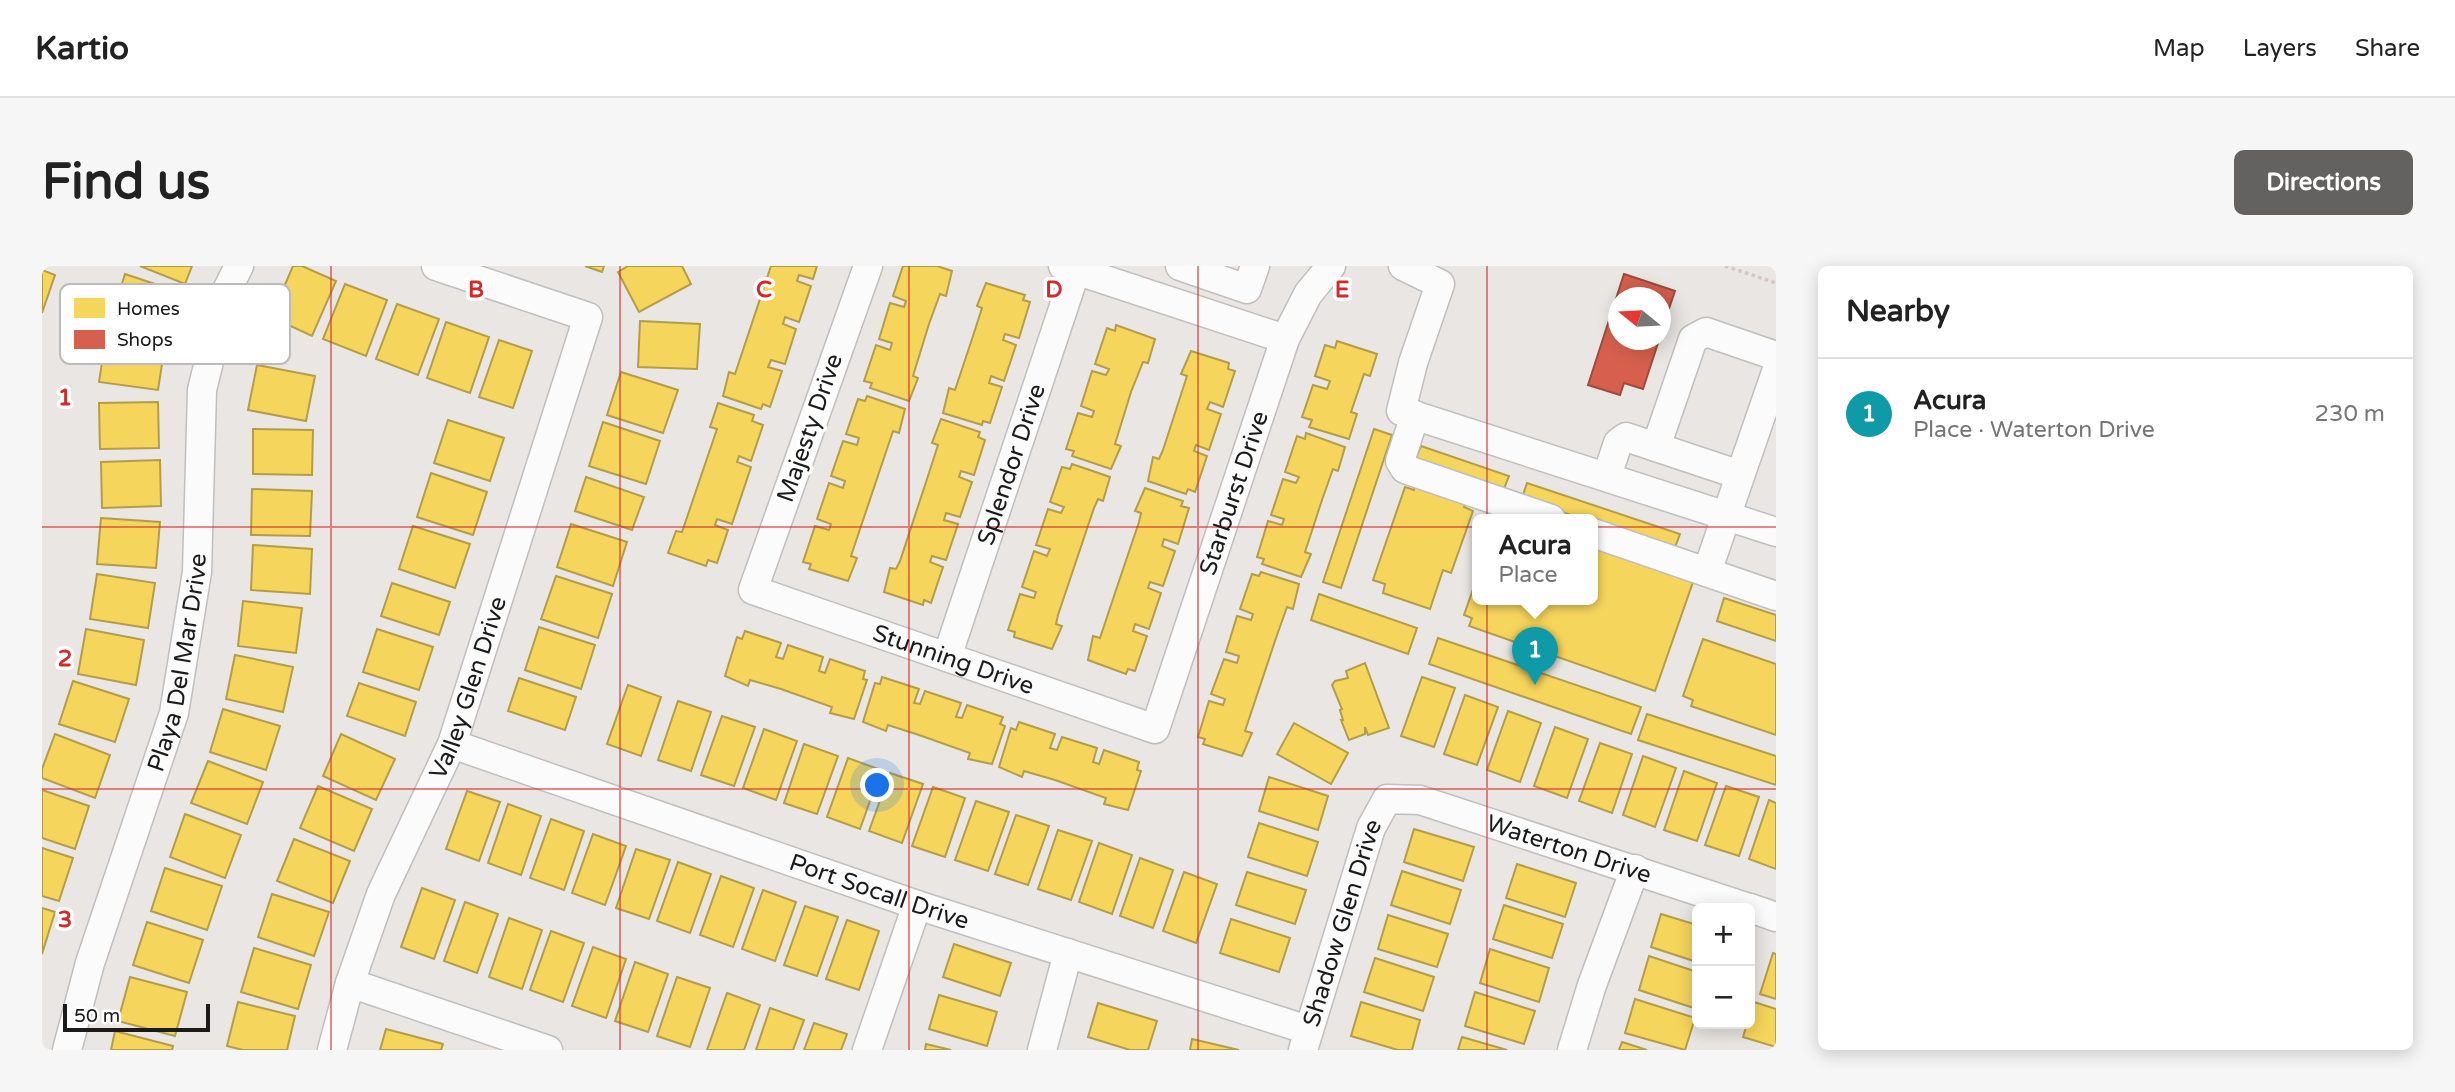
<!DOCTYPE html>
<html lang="en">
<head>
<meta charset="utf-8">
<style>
  body { margin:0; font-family:"Varela Round",sans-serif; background:#f6f6f6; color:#222 }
  .controls { position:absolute; right:21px; bottom:21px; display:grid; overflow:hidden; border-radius:10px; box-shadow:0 4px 18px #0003 }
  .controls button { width:63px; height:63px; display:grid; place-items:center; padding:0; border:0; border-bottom:2px solid #e0e0e0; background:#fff; color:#222; font:35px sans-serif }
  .compass { position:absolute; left:1566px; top:21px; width:63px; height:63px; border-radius:50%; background:#fff; box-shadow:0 4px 18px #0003; rotate:288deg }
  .scale { position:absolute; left:21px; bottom:18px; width:147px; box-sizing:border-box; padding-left:7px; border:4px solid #1b1b1b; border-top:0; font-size:19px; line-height:24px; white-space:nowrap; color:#1b1b1b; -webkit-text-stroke:5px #fff; paint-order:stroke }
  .you { position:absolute; left:836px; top:520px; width:24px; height:24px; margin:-18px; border:5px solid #fff; border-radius:50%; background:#1a73e8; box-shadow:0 0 0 10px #1a73e833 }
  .badge { display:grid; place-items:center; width:46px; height:46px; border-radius:50%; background:#636261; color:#fff; font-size:23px; font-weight:700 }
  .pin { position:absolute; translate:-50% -58px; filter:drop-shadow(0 2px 4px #0008) }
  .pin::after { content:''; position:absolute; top:37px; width:24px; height:21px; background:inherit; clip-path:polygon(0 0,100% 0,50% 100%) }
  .popup { position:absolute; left:1430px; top:248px; width:126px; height:91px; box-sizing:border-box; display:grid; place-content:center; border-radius:10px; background:#fff; filter:drop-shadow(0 2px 5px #0005); font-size:23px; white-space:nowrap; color:#767676 }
  .popup b { font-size:26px; color:#222 }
  .popup::after { content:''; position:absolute; left:50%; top:100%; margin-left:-14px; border:14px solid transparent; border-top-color:#fff }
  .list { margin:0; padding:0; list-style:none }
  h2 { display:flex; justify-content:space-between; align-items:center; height:91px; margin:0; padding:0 28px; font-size:30px }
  h2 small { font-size:23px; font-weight:400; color:#767676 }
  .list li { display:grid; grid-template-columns:46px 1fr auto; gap:21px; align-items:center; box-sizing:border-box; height:112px; padding:0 28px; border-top:2px solid #e0e0e0 }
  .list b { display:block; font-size:26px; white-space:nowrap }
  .list p { margin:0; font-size:23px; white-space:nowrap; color:#767676 }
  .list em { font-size:23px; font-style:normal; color:#767676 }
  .map { position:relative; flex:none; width:1734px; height:784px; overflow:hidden; border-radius:10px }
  header { display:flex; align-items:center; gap:42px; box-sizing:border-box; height:98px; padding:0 35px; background:#fff; border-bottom:2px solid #e0e0e0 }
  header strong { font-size:33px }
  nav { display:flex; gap:38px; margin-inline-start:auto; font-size:24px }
  .intro { display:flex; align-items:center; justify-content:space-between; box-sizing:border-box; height:168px; padding:0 42px }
  h1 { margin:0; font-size:49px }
  .button { padding:18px 32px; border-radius:10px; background:#636261; color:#fff; font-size:24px; font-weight:700 }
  main { display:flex; gap:42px; padding:0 42px }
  aside { flex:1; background:#fff; border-radius:10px; box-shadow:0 4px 18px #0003 }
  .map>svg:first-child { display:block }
  .homes { fill:#f6d55c; stroke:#b49d48; stroke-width:2 }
  .shops { fill:#d6604d; stroke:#9e4b3e; stroke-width:2 }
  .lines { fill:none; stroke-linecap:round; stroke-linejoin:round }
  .minor-casing { stroke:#c0bfbe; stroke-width:31 }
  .path { stroke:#d5c5c4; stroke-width:3.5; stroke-dasharray:3.5 3.5; stroke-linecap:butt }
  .minor { stroke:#fcfbfb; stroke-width:28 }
  .grid { fill:none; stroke:#d62828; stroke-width:2; stroke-opacity:0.55 }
  .labels { text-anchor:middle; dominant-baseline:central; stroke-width:7; stroke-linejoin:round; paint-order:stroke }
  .street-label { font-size:24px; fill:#1b1b1b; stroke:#fff }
  .key { fill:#fff; stroke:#bbb; stroke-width:2 }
  .key-label { font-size:19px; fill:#1b1b1b }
  .grid-label { font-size:23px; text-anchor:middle; font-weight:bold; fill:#d62828; stroke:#fff; stroke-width:7; stroke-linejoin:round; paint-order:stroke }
</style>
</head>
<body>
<header>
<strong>Kartio</strong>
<nav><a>Map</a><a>Layers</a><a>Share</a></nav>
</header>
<div class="intro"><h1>Find us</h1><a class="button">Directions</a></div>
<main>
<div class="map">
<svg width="1734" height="784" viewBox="0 0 1734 784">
  <rect width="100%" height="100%" fill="#e9e6e3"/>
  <g class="homes">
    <path d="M98 0H150L143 18Z"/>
    <path d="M251 0H260L294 15 270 70 229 51Z"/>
    <path d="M543 0H562L560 6Z"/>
    <path d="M586 0H640L649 18 597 46 576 6Z"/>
    <path d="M729 0H775L771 13 757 9 755 15 769 20 757 56 743 51 741 58 754 63 743 98 729 94 726 101 740 105 728 141 721 138 719 143 681 130 687 106 693 108Z"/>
    <path d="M861 0H895L910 5 904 30 898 28 887 58 871 110 876 112 867 135 828 122 830 117 822 115 834 79 848 84 850 77 837 73 848 37 862 41 864 35 851 30Z"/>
    <path d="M0 4 13 9 0 47Z"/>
    <path d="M83 8 140 27 125 70 69 52Z"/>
    <path d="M944 17 983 29 981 34 988 36 977 72 963 68 961 74 974 79 962 115 949 110 947 117 960 121 948 157 941 155 940 159 901 147 907 122 913 124 930 73 940 42 935 40Z"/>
    <path d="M303 18 345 34 324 90 281 73Z"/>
    <path d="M355 38 397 53 376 109 334 93Z"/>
    <path d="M598 55 658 58 655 103 596 101Z"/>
    <path d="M404 56 447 71 428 127 385 112Z"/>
    <path d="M1074 59 1113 73 1106 97 1101 96 1089 126 1073 178 1079 180 1069 203 1030 190 1032 185 1024 183 1036 147 1050 151 1052 145 1039 140 1050 105 1064 109 1067 103 1053 98 1065 62 1073 65Z"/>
    <path d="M64 71 123 79 116 124 57 116Z"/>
    <path d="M457 74 490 85 471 142 437 131Z"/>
    <path d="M1295 75 1335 88 1328 110 1322 108 1309 146 1315 148 1307 173 1267 161 1270 154 1260 151 1271 119 1285 123 1288 115 1273 110 1283 79 1293 82Z"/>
    <path d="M1149 85 1187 97 1186 103 1193 105 1181 141 1168 136 1165 143 1179 148 1167 184 1154 179 1152 185 1165 190 1153 226 1146 223 1144 228 1106 215 1111 191 1117 193 1121 184 1145 110 1139 108Z"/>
    <path d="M215 99 273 110 264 155 206 144Z"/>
    <path d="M579 106 636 124 621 167 565 149Z"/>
    <path d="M825 130 863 143 857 167 851 165 848 174 812 281 809 290 815 292 806 315 767 303 769 298 761 296 773 260 787 264 789 258 775 253 787 217 801 222 803 215 789 210 801 175 815 179 817 172 804 168 816 133 823 135Z"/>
    <path d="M116 136 117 182 58 183 57 137Z"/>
    <path d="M676 137 712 149 710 155 721 159 709 195 697 190 695 196 709 201 690 258 675 253 673 259 686 264 675 297 666 294 664 300 626 287 634 265 640 266 675 163 668 161Z"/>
    <path d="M899 153 938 166 936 171 943 174 932 209 919 205 917 211 930 216 918 251 904 247 902 254 916 258 904 294 890 290 888 296 901 301 889 337 882 334 881 339 842 326 848 302 854 303 858 295 886 210 896 179 890 177Z"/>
    <path d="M406 154 462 172 448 215 392 197Z"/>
    <path d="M561 156 618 175 604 218 547 200Z"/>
    <path d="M211 163 271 164 270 209 211 208Z"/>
    <path d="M1332 163 1350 169 1299 322 1281 316Z"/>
    <path d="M1264 167 1303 181 1296 205 1291 203 1280 234 1263 286 1269 288 1259 311 1220 298 1222 293 1215 291 1226 255 1240 259 1242 253 1229 249 1241 213 1254 217 1257 211 1243 206 1255 170 1263 173Z"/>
    <path d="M1379 180 1467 210 1461 225 1373 195Z"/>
    <path d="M118 194 119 240 60 242 59 196Z"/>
    <path d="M1030 198 1068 211 1061 235 1056 233 1052 242 1016 349 1014 358 1020 360 1010 383 972 371 973 366 966 364 978 328 992 332 994 326 980 321 992 285 1005 290 1008 283 994 279 1006 243 1019 247 1022 241 1008 236 1020 201 1028 203Z"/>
    <path d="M389 207 445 226 431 269 375 251Z"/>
    <path d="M544 211 602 231 590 264 533 245Z"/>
    <path d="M1485 217 1638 268 1632 284 1551 256V253H1540L1480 232Z"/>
    <path d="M1373 219 1425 233 1422 241 1431 245 1409 307 1401 304 1388 343 1341 327 1343 318 1331 314 1363 221 1372 224Z"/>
    <path d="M1103 222 1141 235 1139 240 1147 242 1136 278 1122 273 1120 280 1133 285 1121 320 1108 316 1106 322 1119 327 1107 363 1093 358 1091 365 1105 370 1093 405 1086 403 1084 408 1046 394 1051 370 1058 372 1075 321 1097 256 1099 247 1093 245Z"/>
    <path d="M210 223 270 225 268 270 209 269Z"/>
    <path d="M59 252 118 256 114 302 55 298Z"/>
    <path d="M529 258 585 276 571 320 515 301Z"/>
    <path d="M371 260 428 278 413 322 357 303Z"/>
    <path d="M1551 278 1652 313 1613 425 1427 360 1430 352 1422 349 1435 312V333H1551Z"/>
    <path d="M211 279 270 283 268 328 209 324Z"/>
    <path d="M1219 306 1257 318 1251 343 1245 341 1234 372 1203 465 1210 467 1200 490 1161 478 1163 473 1156 471 1167 435 1181 439 1183 433 1169 428 1182 393 1195 397 1197 390 1184 386 1195 350 1209 354 1211 348 1198 343 1210 308 1217 310Z"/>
    <path d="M55 308 113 317 106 362 48 353Z"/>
    <path d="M514 310 570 328 556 372 499 353Z"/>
    <path d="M350 317 408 336 397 369 339 350Z"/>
    <path d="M1277 328 1375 362 1366 388 1269 354Z"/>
    <path d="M1682 332 1734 349V375L1675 355Z"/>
    <path d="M201 335 260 342 254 387 196 380Z"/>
    <path d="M497 361 553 379 539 423 483 404Z"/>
    <path d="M44 363 102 374 94 419 36 408Z"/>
    <path d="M335 363 391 381 377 424 321 406Z"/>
    <path d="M703 365 739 377 734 391 741 393 746 379 781 391 777 405 783 407 788 393 823 405 821 413 825 414 812 453 788 447 790 441 739 423 708 414 706 420 683 410 695 371 700 373Z"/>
    <path d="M1396 372 1599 441 1589 468 1387 398Z"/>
    <path d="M1661 373 1734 398V469L1649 440 1651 434 1641 430Z"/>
    <path d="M193 389 251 401 241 446 184 433Z"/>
    <path d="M1323 397 1347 462 1326 469 1323 461V468L1307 474 1299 454H1301L1298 444 1300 443 1290 419 1293 415 1306 412 1304 405Z"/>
    <path d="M840 411 877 423 872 437 878 438 883 425 919 437 914 451 920 452 925 439 961 451 958 458 963 460 950 498 926 493 928 487 877 469 846 459 844 465 821 456 833 417 838 418Z"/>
    <path d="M1380 411 1413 422 1392 481 1359 470Z"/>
    <path d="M477 412 534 431 523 464 466 445Z"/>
    <path d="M31 415 87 433 73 476 17 458Z"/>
    <path d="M317 417 374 436 363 470 305 450Z"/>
    <path d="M586 419 619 431 599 490 565 478Z"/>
    <path d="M1423 429 1456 441 1435 499 1402 488Z"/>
    <path d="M636 435 669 446 649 505 616 494Z"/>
    <path d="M181 443 238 460 224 504 168 486Z"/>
    <path d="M1466 445 1499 457 1478 516 1445 504Z"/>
    <path d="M1605 448 1734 490V519L1596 474Z"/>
    <path d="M680 450 713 461 692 520 659 509Z"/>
    <path d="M977 456 1013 468 1008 482 1015 484 1020 471 1055 482 1051 496 1057 498 1062 484 1097 496 1095 504 1099 505 1086 544 1062 538 1064 532 1013 514 982 505 980 511 957 501 969 462 974 464Z"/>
    <path d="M1252 457 1306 487 1289 518 1235 488Z"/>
    <path d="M1513 461 1546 473 1525 532 1492 520Z"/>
    <path d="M722 463 755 475 734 534 701 522Z"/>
    <path d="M13 468 68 489 53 532 0 512V503Z"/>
    <path d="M299 468 353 493 334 534 281 510Z"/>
    <path d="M1558 477 1590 488 1570 547 1537 535Z"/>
    <path d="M762 478 796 490 775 548 742 537Z"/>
    <path d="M1601 490 1634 502 1613 561 1581 549Z"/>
    <path d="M806 492 839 504 818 563 785 551Z"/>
    <path d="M166 495 221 516 205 558 149 537Z"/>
    <path d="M1642 505 1675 517 1655 575 1622 564Z"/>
    <path d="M848 507 881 518 860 577 827 565Z"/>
    <path d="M1227 511 1286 530 1276 564 1217 545Z"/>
    <path d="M276 520 330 543 312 585 258 562Z"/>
    <path d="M1684 520 1717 531 1697 590 1663 579Z"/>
    <path d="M891 521 923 532 903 591 870 580Z"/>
    <path d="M0 524 47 540 33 583 0 572Z"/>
    <path d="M425 525 458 536 437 595 404 583Z"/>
    <path d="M1727 534 1734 537V603L1707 593Z"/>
    <path d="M934 535 967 546 946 605 913 594Z"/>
    <path d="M466 538 499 550 479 609 446 597Z"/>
    <path d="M143 548 199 569 183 612 128 591Z"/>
    <path d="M974 549 1007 560 986 619 953 608Z"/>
    <path d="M509 553 542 565 522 624 488 612Z"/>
    <path d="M1217 557 1276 576 1265 610 1206 591Z"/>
    <path d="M1372 563 1432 581 1421 615 1362 596Z"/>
    <path d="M1016 564 1050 575 1029 634 996 623Z"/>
    <path d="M551 568 584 580 563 639 530 627Z"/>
    <path d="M252 573 308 595 291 637 235 615Z"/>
    <path d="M1057 577 1090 589 1070 648 1037 636Z"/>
    <path d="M0 582 31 592 17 635 0 630Z"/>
    <path d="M594 583 628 594 607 653 574 642Z"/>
    <path d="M1098 592 1131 604 1111 662 1078 650Z"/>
    <path d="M636 596 669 608 648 667 615 655Z"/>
    <path d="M1475 598 1534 617 1523 651 1464 632Z"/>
    <path d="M123 602 180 620 165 664 109 645Z"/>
    <path d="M1360 605 1419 624 1408 658 1349 639Z"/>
    <path d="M1142 606 1175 618 1154 677 1121 665Z"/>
    <path d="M1205 606 1264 624 1253 658 1194 639Z"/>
    <path d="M679 610 712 622 691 681 658 669Z"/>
    <path d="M380 622 413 634 392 693 359 681Z"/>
    <path d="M721 624 754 636 733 695 700 683Z"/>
    <path d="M230 628 287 646 272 690 216 671Z"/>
    <path d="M423 636 456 648 435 707 402 695Z"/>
    <path d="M1462 639 1521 658 1510 692 1451 673Z"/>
    <path d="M763 640 796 651 775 710 742 699Z"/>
    <path d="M0 642 13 646 0 688Z"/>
    <path d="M1619 648 1655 659V696L1609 681Z"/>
    <path d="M1346 649 1406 668 1395 701 1336 683Z"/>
    <path d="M467 652 500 664 480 723 447 711Z"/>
    <path d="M1189 653 1248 672 1237 706 1178 687Z"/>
    <path d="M805 654 837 665 817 724 784 713Z"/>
    <path d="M105 656 161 674 147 717 91 699Z"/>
    <path d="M509 665 542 677 521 736 488 724Z"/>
    <path d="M912 678 969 697 958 730 901 711Z"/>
    <path d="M551 681 584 693 564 752 530 740Z"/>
    <path d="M212 682 269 699 256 743 199 726Z"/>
    <path d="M1448 683 1507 702 1497 736 1438 717Z"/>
    <path d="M1731 687 1734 688V733L1718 728Z"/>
    <path d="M1607 690 1655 706V743L1597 724Z"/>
    <path d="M1333 692 1392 711 1381 745 1322 726Z"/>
    <path d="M593 696 626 708 606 766 573 755Z"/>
    <path d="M88 711 145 726 133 770 76 755Z"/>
    <path d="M635 711 668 722 648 781 615 770Z"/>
    <path d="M1433 726 1493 745 1482 778 1423 760Z"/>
    <path d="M685 727 718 739 702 784H665Z"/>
    <path d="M897 729 955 746 945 780 887 763Z"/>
    <path d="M1593 733 1653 752 1643 784 1583 767Z"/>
    <path d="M196 736 253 750 245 784H201L185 780Z"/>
    <path d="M1319 736 1378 754 1370 784H1356L1309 770Z"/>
    <path d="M1712 736 1734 743V781L1701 771 1705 758H1708Z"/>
    <path d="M1056 737 1115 755 1106 784H1088L1046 771Z"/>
    <path d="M728 742 762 754 751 784H714Z"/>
    <path d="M772 757 805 768 799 784H762Z"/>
    <path d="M344 763 401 778 399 784H338Z"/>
    <path d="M73 765 131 780 130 784H69Z"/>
    <path d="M1420 771 1465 784H1416Z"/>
    <path d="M1150 773 1197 784H1148Z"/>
    <path d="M1580 776 1605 784H1577Z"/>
    <path d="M884 778 909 784H883Z"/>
  </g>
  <path class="shops" d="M1582 8 1633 25 1618 69V32H1576V74H1617L1601 123 1582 117 1578 129 1546 119Z"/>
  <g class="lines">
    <g class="minor-casing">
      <g id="minor">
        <path id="s1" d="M826 0 711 324 1113 463 1243 73 1266 28 1289 0"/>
        <path d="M1021 0 1243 73"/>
        <path d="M1138 0 1205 23 1213 0"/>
        <path d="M1361 0 1398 18 1371 97 1359 145 1734 266"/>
        <path d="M1373 149 1358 195 1363 203 1509 253"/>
        <path d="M1614 181 1651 73 1664 66 1734 90"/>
        <path d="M1565 210 1576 177 1584 171 1698 209"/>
        <path d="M1551 267 1734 330"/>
        <path d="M1665 306 1734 106"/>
        <path id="s2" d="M905 391 1034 4"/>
        <path id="s3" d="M410 478 875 639 1266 764"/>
        <path d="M1708 642 1734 651"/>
        <path d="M308 717 506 784"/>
        <path id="s4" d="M25 784 48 697 132 447 155 306 160 124 184 26 197 0"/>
        <path id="s5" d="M290 784 308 717 339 628 410 478 546 51 394 0"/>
        <path d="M825 784 875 639"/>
        <path d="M1000 784 1026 687"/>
        <path id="s6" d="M1261 784 1329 562 1345 533 1378 534 1707 642"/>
        <path d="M1530 784 1550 719 1593 603"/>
      </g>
    </g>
    <path class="path" d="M1683 0 1734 17"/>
    <use href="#minor" class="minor"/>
  </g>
  <path class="grid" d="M289 0V784M578 0V784M867 0V784M1156 0V784M1445 0V784M0 261H1734M0 523H1734"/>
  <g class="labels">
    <g class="street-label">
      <text transform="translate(768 162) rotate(-71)">Majesty Drive</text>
      <text stroke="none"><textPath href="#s2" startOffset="203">Splendor Drive</textPath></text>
      <text stroke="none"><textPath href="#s1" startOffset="1018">Starburst Drive</textPath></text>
      <text stroke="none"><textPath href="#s1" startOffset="556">Stunning Drive</textPath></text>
      <text stroke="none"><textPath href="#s4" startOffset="404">Playa Del Mar Drive</textPath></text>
      <text stroke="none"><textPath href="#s5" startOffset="388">Valley Glen Drive</textPath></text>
      <text stroke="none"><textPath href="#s6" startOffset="455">Waterton Drive</textPath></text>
      <text stroke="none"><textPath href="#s3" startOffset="452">Port Socall Drive</textPath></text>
      <text stroke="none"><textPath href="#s6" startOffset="133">Shadow Glen Drive</textPath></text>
    </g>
  </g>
  <rect x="18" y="18" width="230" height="80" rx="10" class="key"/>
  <rect x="32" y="32" width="31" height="20" fill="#f6d55c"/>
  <rect x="32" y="64" width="31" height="19" fill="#d6604d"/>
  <g class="key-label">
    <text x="75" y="49">Homes</text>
    <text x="75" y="80">Shops</text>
  </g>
  <g class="grid-label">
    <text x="434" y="31">B</text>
    <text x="722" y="31">C</text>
    <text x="1012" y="31">D</text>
    <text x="1300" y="31">E</text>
    <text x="23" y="139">1</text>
    <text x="23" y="400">2</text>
    <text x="23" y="661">3</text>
  </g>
</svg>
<div class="controls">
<button>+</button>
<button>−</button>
</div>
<svg class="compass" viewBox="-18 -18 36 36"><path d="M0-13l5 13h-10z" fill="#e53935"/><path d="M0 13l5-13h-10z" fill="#767676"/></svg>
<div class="scale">50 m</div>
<div class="you"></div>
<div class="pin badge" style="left:1493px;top:419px;background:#0f9aa8">1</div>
<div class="popup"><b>Acura</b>Place</div>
</div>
<aside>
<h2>Nearby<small></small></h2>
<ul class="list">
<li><span class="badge" style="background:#0f9aa8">1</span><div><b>Acura</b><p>Place · Waterton Drive</p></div><em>230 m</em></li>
</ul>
</aside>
</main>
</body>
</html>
